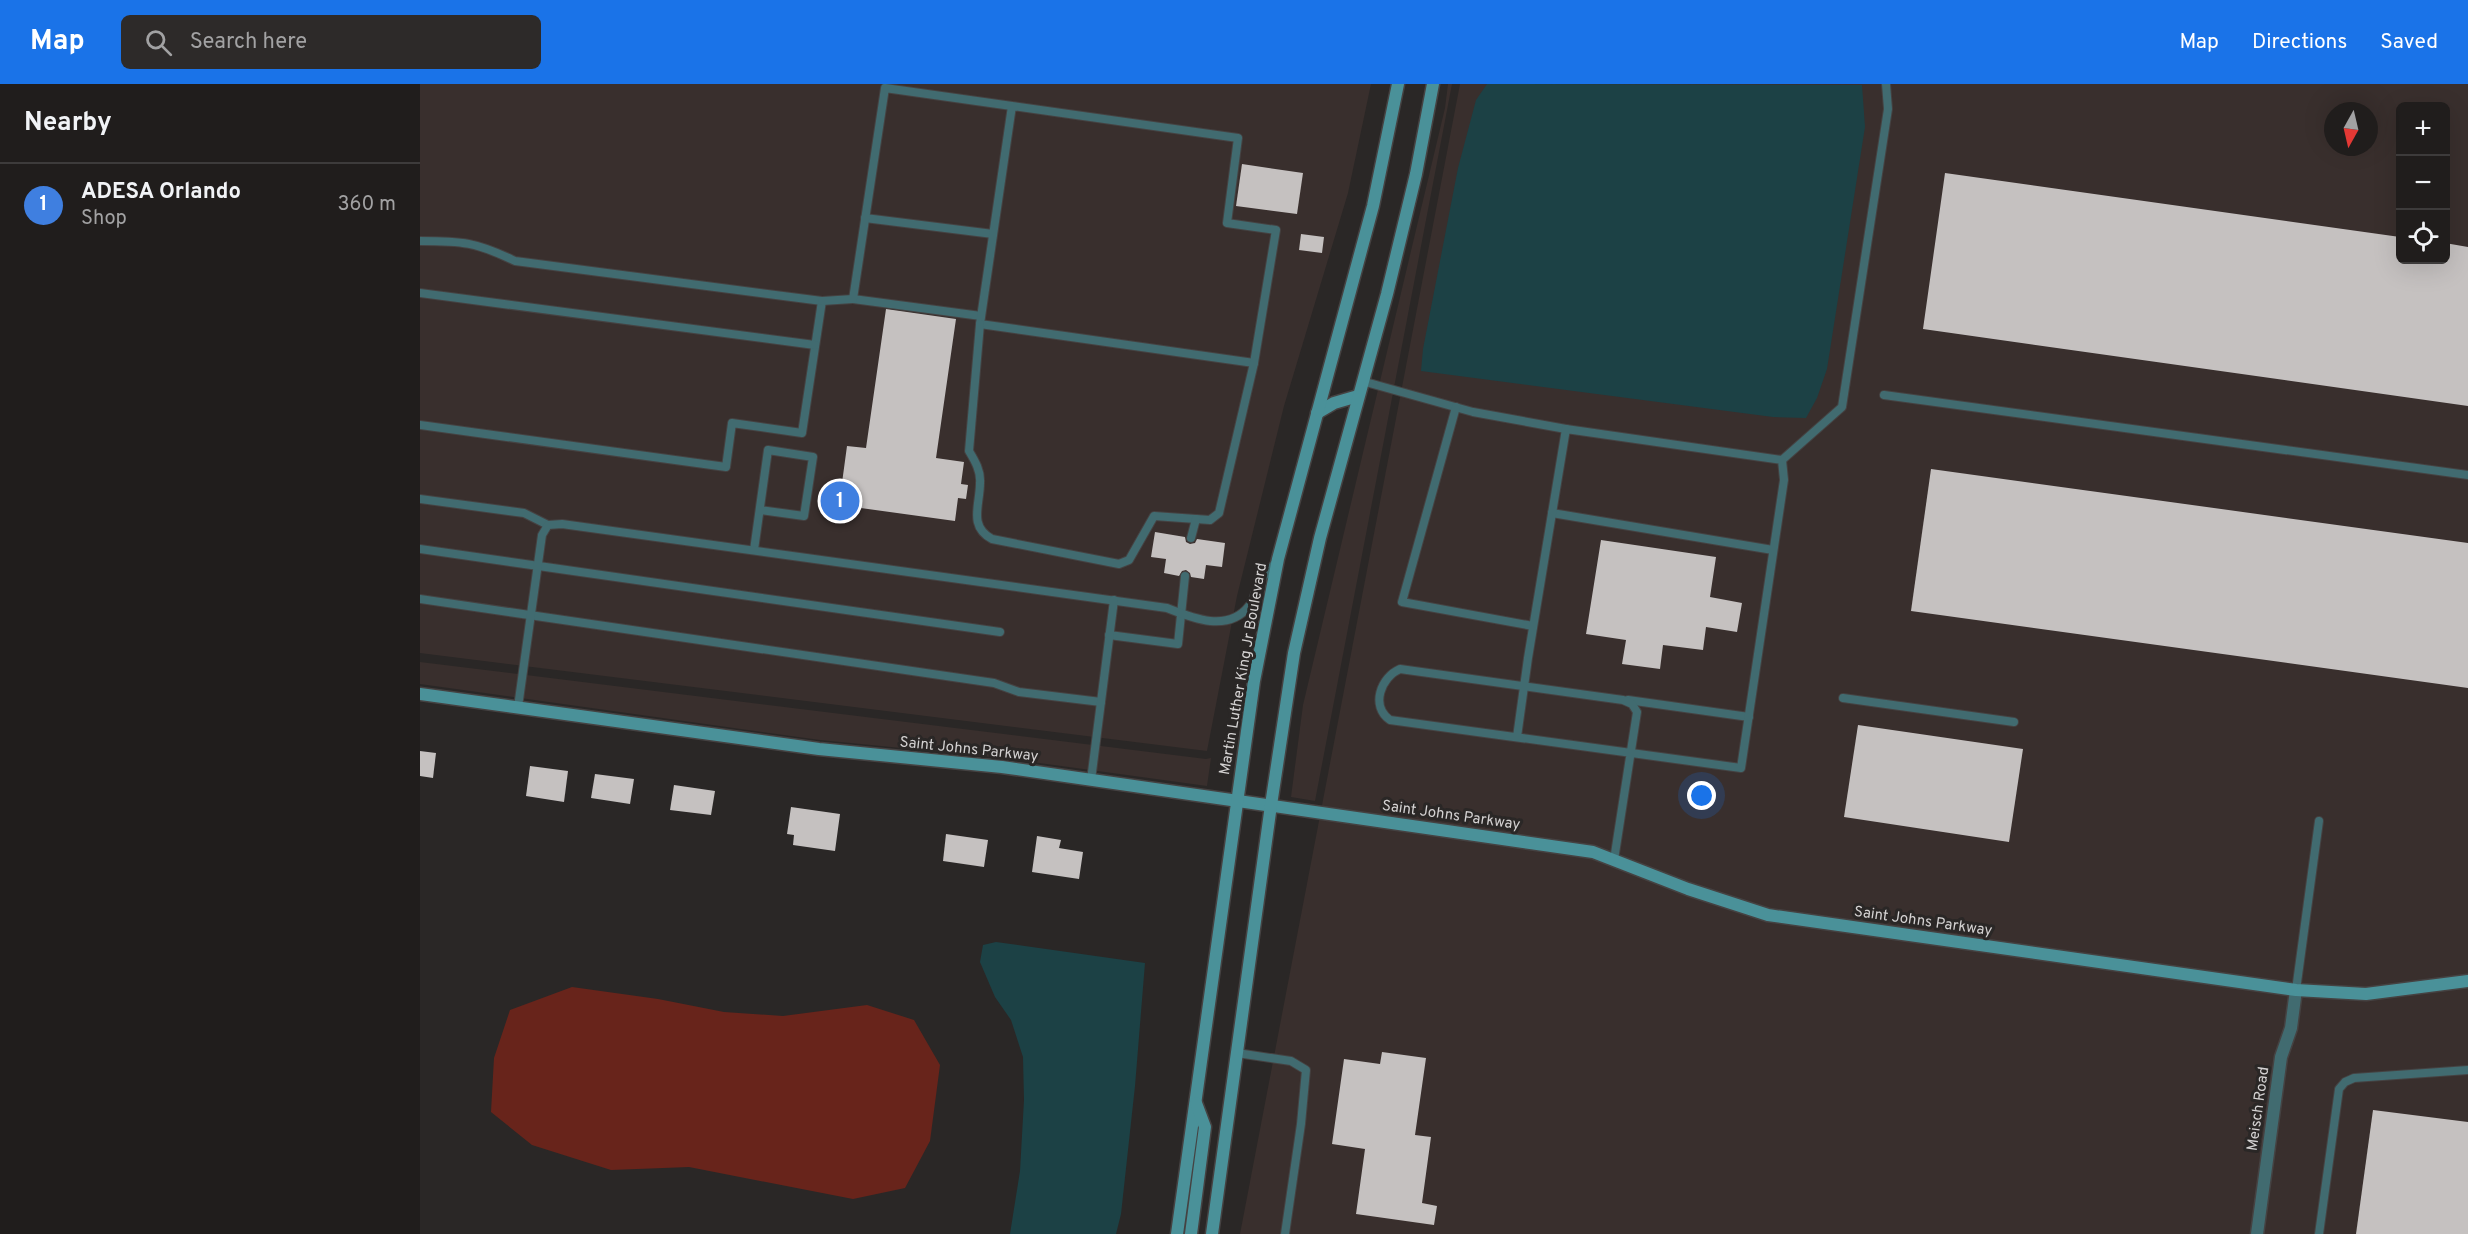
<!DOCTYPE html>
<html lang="en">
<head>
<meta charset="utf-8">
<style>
  body { margin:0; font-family:Overpass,sans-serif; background:#2d2a29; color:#f1f3f6 }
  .controls { position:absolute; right:18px; top:18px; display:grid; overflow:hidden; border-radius:9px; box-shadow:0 6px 24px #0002 }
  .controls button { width:54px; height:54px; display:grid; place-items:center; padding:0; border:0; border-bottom:2px solid #3d3b3b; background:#201d1c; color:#f1f3f6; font:30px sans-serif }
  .compass { position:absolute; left:1904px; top:18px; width:54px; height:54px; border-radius:50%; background:#201d1c; box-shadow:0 6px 24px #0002; rotate:188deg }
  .you { position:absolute; left:1282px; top:712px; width:21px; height:21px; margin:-15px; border:4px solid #fff; border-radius:50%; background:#1a73e8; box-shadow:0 0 0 9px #1a73e833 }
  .badge { display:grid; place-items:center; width:39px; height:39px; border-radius:50%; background:#1a73e8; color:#fff; font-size:20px; font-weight:700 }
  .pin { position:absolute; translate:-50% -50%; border:3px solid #fff; box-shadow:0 2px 6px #0006 }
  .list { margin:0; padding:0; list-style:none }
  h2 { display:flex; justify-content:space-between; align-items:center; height:78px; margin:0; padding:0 24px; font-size:26px }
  h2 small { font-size:20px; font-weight:400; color:#a2a2a3 }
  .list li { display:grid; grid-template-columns:39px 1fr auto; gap:18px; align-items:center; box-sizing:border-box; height:84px; padding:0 24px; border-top:2px solid #3d3b3b }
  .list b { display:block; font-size:22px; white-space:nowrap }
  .list p { margin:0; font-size:20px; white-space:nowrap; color:#a2a2a3 }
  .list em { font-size:20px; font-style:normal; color:#a2a2a3 }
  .icon { flex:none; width:33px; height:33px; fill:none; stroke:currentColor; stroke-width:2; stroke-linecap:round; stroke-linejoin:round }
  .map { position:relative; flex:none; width:2048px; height:1150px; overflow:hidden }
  header { display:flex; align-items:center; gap:36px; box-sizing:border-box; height:84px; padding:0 30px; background:#1a73e8; color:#fff }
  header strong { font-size:28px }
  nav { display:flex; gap:33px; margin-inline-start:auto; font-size:21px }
  .search { width:420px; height:54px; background:#2d2a29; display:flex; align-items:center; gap:15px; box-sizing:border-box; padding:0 21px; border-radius:9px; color:#a2a2a3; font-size:22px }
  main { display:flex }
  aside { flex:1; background:#201d1c }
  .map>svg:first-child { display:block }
  .built { fill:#392f2d; fill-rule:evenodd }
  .green { fill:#68241b }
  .water { fill:#1c4145 }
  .building { fill:#c5c1c0 }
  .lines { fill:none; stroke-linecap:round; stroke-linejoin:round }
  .lane-casing { stroke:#454242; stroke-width:10 }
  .street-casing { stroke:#454242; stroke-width:15 }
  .secondary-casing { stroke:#454242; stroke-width:15 }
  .lane { stroke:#416b70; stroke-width:8 }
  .street { stroke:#416b70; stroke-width:12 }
  .secondary { stroke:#4a9199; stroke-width:12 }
  .labels { text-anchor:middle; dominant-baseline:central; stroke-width:6; stroke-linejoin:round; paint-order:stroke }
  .street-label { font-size:15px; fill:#d4d2d2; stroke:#2a2726 }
</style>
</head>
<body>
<header>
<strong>Map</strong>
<div class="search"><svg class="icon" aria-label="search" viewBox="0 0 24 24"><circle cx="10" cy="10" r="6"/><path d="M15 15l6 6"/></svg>Search here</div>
<nav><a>Map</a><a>Directions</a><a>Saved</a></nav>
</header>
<main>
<aside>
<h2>Nearby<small></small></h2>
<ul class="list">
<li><span class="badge" style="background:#3f7fe0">1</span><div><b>ADESA Orlando</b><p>Shop</p></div><em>360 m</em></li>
</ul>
</aside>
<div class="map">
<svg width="2048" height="1150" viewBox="0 0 2048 1150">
  <rect width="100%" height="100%" fill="#2a2726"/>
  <g class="built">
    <path d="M0 0H951L928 109 864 322 817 512 787 667 0 569Z"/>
    <path d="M1028 0H1032L895 717 871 713 883 621 1025 24Z"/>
    <path d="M1040 0H2048V1150H820ZM1980 22H2026V176H1980ZM1913 27H1949V63H1913Z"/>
    <path d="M0 578 786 675 791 674 787 702 583 674 400 656 0 600Z"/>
  </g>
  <path class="green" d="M152 903 238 915 304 928 363 932 447 921 494 936 520 981 510 1057 485 1104 433 1115 269 1083 191 1086 112 1061 71 1028 74 974 90 926Z"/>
  <g class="water">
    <path d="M1067 0 1442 1 1445 43 1407 285 1397 314 1386 334 1353 333 1001 287 1003 265 1038 84 1056 16Z"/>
    <path d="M576 858 725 879 715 1002 701 1130 696 1150H590L600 1087 604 1016 603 973 591 936 575 913 560 878 563 861Z"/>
  </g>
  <g class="building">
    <path d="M822 80 883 89 877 130 816 122Z"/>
    <path d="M1525 89 1980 153V176H2025V159L2048 163V322L1503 245Z"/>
    <path d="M881 150 904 153 902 169 879 166Z"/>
    <path d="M466 225 536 235 516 374 544 378 541 400 548 401 546 415 538 414 535 437 419 421 427 362 446 364Z"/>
    <path d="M1511 385 2048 459V604L1491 527Z"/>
    <path d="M735 448 765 453 766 458 770 460 775 459 777 455 805 459 802 483 786 481 784 495 771 493 770 489 766 486 762 487 759 492 744 489 746 475 731 473Z"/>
    <path d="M1181 456 1296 473 1290 513 1322 519 1317 548 1286 543 1283 566 1243 561 1240 585 1202 580 1206 556 1166 550Z"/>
    <path d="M1438 641 1603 665 1589 758 1424 733Z"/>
    <path d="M0 667 16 669 13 694 0 692Z"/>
    <path d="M110 682 148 687 144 718 106 712Z"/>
    <path d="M175 690 214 695 210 720 171 714Z"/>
    <path d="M254 701 295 707 291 731 250 726Z"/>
    <path d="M371 723 420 730 415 767 373 761 374 751 367 750Z"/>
    <path d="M526 750 568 756 564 783 523 777Z"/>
    <path d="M617 752 641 756 639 764 663 768 659 795 612 788Z"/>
    <path d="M962 968 1006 974 995 1051 1011 1053 1002 1119 1017 1122 1014 1141 936 1130 945 1065 912 1060 924 975 960 980Z"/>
    <path d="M1953 1026 2048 1038V1150H1936Z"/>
  </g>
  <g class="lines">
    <g class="lane-casing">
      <g id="lane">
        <path d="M445 134 573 150"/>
        <path d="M0 157C42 157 56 158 95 177L402 217 382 349 312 339 306 383 0 341"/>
        <path d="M0 209 395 261"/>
        <path d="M433 215 561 232"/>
        <path d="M402 217 433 215 465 4 818 54 807 139 856 146 834 279 560 240 592 22"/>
        <path d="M560 240 549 367C555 377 561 387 560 399 560 421 548 442 572 455L699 480 709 476 734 432 790 436 799 429 834 279"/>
        <path d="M942 297 1053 328 1146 345"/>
        <path d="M1464 311 2048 391"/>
        <path d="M1036 323 982 518 1113 542"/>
        <path d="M1362 376 1422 323 1468 25 1466 0"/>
        <path d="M0 415 104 429 128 441"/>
        <path d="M1132 429 1353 466"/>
        <path d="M771 454 776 435"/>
        <path d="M0 465 580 548"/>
        <path d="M334 466 348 366 393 373 384 432 340 426"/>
        <path d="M0 515 574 599 599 608 681 618"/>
        <path d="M689 551 758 560 765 492"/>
        <path d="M1423 614 1594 638"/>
        <path d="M1208 616 1329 633"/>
        <path d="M98 623 122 451 128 441 142 440 747 524C772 534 808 549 829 522 834 517 835 508 838 501 842 493 850 486 855 479"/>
        <path d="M1097 653 1108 574 1146 345 1362 376 1364 396 1321 684 970 636C950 622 961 593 980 585L1203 616 1212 620 1217 628 1194 776"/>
        <path d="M671 696 694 516"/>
        <path d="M1876 906 1899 737"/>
        <path d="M817 969 871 977 886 986 881 1040 865 1150"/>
        <path d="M1899 1150 1919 1005 1925 998 1934 994 2048 986"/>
      </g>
    </g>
    <g class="street-casing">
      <path id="street" d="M1837 1150 1861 973 1871 944 1876 906"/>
    </g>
    <g class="secondary-casing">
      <g id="secondary">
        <path d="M897 329 914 319 938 312"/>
        <path d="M0 610 399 665 582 683 1173 768 1268 805 1348 831 1876 906 1946 910 2048 897"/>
        <path d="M757 1150 834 597 858 475 953 122 978 0"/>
        <path d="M771 1150 785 1043 776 1019"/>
        <path d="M792 1150 851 721 874 569 900 454 967 210 996 90 1013 0"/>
      </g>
    </g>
    <use href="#lane" class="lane"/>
    <use href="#street" class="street"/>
    <use href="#secondary" class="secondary"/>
  </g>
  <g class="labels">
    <g class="street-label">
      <text transform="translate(824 585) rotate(-80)">Martin Luther King Jr Boulevard</text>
      <text transform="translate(549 666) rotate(6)">Saint Johns Parkway</text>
      <text transform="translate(1031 732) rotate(8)">Saint Johns Parkway</text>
      <text transform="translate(1503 838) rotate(8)">Saint Johns Parkway</text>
      <text transform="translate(1839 1025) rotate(-82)">Meisch Road</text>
    </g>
  </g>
</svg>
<div class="controls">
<button>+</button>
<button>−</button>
<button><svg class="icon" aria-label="locate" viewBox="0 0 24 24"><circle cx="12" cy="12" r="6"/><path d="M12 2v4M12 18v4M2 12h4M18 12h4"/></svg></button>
</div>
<svg class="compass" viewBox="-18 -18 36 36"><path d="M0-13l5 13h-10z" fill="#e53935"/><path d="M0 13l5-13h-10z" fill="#a2a2a3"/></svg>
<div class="you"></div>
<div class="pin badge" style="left:420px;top:417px;background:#3f7fe0">1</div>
</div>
</main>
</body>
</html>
